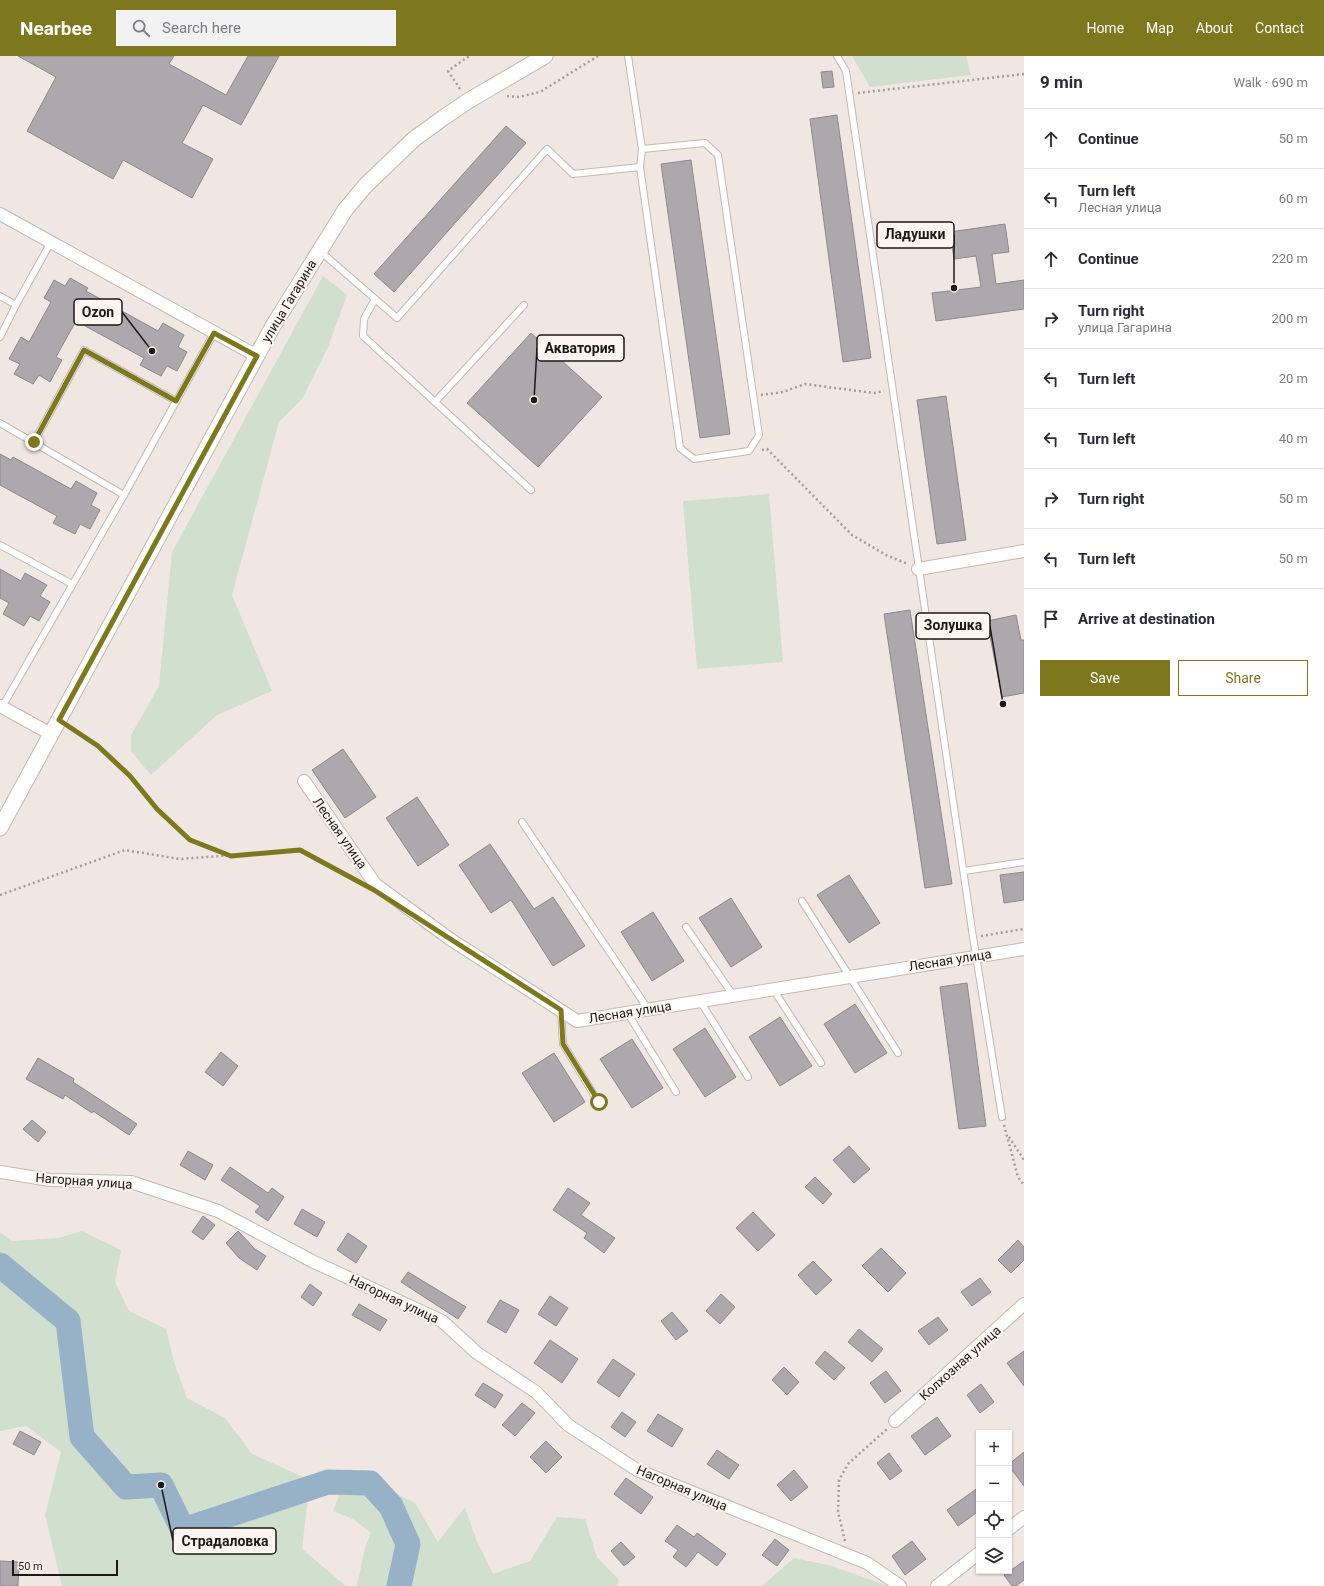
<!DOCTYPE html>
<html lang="en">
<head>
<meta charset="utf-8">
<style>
  body { margin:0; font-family:Roboto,sans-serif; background:#f2f2f3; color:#2b2b33 }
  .controls { position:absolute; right:12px; bottom:12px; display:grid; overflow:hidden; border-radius:0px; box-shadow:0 1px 3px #0004 }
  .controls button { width:36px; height:36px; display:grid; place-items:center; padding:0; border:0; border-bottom:1px solid #e1e1e2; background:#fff; color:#2b2b33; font:20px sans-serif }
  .scale { position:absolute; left:12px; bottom:10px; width:106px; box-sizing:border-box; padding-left:4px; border:2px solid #1c1917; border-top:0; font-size:11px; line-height:14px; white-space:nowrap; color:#1c1917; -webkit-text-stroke:3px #fef5f1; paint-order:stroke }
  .stop { position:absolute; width:12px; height:12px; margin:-9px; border:3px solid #7d781d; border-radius:50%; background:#fff }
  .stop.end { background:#7d781d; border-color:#fff; box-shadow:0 1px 4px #0008 }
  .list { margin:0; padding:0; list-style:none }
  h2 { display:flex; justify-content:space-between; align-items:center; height:52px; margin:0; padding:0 16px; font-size:17px }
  h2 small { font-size:13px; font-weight:400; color:#7c7c81 }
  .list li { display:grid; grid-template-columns:26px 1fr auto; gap:12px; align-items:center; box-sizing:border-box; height:60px; padding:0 16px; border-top:1px solid #e1e1e2 }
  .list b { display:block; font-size:15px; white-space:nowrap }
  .list p { margin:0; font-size:13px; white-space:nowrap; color:#7c7c81 }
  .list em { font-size:13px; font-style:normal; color:#7c7c81 }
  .actions { display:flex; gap:8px; padding:12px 16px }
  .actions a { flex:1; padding:9px 0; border:1px solid #7d781d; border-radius:0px; text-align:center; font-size:14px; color:#7d781d }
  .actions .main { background:#7d781d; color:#fff }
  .icon { flex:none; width:22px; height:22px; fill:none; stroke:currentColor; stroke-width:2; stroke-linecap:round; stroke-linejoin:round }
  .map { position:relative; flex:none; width:1024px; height:1530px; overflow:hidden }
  header { display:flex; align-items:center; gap:24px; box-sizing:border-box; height:56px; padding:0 20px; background:#7d781d; color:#fff }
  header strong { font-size:19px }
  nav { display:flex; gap:22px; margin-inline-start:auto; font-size:14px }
  .search { width:280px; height:36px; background:#f2f2f3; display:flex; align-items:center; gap:10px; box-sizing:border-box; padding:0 14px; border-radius:0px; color:#7c7c81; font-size:15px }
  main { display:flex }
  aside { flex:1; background:#fff }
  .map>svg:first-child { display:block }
  .green { fill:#d0dfce }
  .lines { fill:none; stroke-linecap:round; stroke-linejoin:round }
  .river { stroke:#97b2c6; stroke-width:25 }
  .building { fill:#aea7ac; stroke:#8f888d }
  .service-casing { stroke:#c2b9b5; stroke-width:8 }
  .minor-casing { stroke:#c2b9b5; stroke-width:14 }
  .tertiary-casing { stroke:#c2b9b5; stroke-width:17 }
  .path { stroke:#a39c99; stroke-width:2.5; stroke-dasharray:2 3; stroke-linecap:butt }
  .service { stroke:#fff; stroke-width:6 }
  .minor { stroke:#fff; stroke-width:12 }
  .tertiary { stroke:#fff; stroke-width:15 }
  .route { stroke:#7d781d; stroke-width:5 }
  .labels { text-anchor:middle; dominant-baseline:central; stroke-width:4; stroke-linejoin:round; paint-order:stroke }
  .street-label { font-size:13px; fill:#1c1917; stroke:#fef5f1 }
  .leader { fill:none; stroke:#1c1917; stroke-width:1.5 }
  .callout-dot { fill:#1c1917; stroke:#fef5f1; stroke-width:1.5 }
  .callout { fill:#fef5f1; stroke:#1c1917; stroke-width:1.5 }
  .callout-label { font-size:14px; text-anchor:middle; font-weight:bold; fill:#1c1917 }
</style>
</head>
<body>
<header>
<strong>Nearbee</strong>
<div class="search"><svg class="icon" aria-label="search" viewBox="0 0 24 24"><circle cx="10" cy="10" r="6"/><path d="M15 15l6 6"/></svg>Search here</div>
<nav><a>Home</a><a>Map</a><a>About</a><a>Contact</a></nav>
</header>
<main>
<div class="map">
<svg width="1024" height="1530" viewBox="0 0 1024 1530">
  <rect width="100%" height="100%" fill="#f0e7e3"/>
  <g class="green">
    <path d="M852 0H966L971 19 870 31Z"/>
    <path d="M323 220 347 239 328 291 302 343 279 366 232 539 272 635 217 659 151 719 131 695V679L159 630 172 496Z"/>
    <path d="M769 438 783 606 697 613 683 445Z"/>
    <path d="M82 1175 121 1194 115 1226 129 1255 166 1273 174 1306 187 1342 225 1362 252 1398 310 1424 302 1493 346 1530H62L45 1459 61 1396 26 1370 0 1375V1176L12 1185 58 1182Z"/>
    <path d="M349 1413 415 1447 438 1486 465 1451 476 1483 493 1518 530 1505 557 1461 585 1463 597 1501 619 1524 617 1530H357L365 1492 371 1477 353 1463 333 1455Z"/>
    <path d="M794 1502 832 1510 888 1530H762Z"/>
  </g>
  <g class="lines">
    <path class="river" d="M0 1209 68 1265 82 1381 126 1431 161 1429 183 1474 328 1426 370 1427 391 1450 408 1488 399 1530"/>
  </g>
  <g class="building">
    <path d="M18 0H174L169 8 226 39 248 0H279L241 69 203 49 182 87 213 103 192 142 123 104 113 123 27 75 56 21Z"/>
    <path d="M832 15 834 31 823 32 821 16Z"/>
    <path d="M837 59 871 302 843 306 810 63Z"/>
    <path d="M506 70 526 87 394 236 374 218Z"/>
    <path d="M691 104 730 378 700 382 661 108Z"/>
    <path d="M1005 168 1009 196 992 198 996 228 1024 224V253L936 265 932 237 981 231 976 200 954 203 950 176Z"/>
    <path d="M70 222 88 232 86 235 158 275 163 267 184 279 178 291 187 296 177 315 167 310 161 320 140 309 144 302 76 265 56 301 62 304 50 326 39 319 33 328 14 318 20 308 9 303 21 281 29 286 51 246 44 242 54 224 65 230Z"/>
    <path d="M531 277 602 341 538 411 467 347Z"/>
    <path d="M946 340 966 484 937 488 917 344Z"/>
    <path d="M0 398 11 404 13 401 71 433 76 425 97 437 91 449 100 454 90 473 80 468 75 478 53 467 57 460 0 429Z"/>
    <path d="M0 513 21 525 25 517 47 529 40 540 50 546 39 565 30 560 24 570 3 558 9 547 0 542Z"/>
    <path d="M910 554 952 828 925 832 884 558Z"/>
    <path d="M1016 559 1021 584H1024V637L1002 641 987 565Z"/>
    <path d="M343 693 376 741 345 762 312 714Z"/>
    <path d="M417 741 449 789 418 810 386 762Z"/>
    <path d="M490 788 534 853 553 841 585 890 553 910 511 844 491 857 459 809Z"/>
    <path d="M1024 816V844L1004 847 1000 819Z"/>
    <path d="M849 819 880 867 849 887 817 839Z"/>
    <path d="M731 842 762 891 731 911 699 862Z"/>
    <path d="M653 856 684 905 652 925 621 876Z"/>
    <path d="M967 927 986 1070 959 1073 940 931Z"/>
    <path d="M855 948 887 997 855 1017 824 968Z"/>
    <path d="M780 961 812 1010 780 1030 749 981Z"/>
    <path d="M705 972 736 1021 705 1041 673 993Z"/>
    <path d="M632 983 663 1032 632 1052 600 1003Z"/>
    <path d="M221 996 238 1010 223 1030 205 1016Z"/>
    <path d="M554 997 585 1046 554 1066 522 1017Z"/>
    <path d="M38 1002 74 1023 73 1026 137 1068 129 1079 93 1055 92 1057 65 1039 63 1043 26 1023Z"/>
    <path d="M32 1064 46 1076 38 1086 23 1073Z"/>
    <path d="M849 1090 870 1113 854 1127 833 1104Z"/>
    <path d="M188 1095 213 1109 205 1124 180 1109Z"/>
    <path d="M230 1111 268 1137 272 1132 284 1141 268 1165 255 1156 260 1150 221 1124Z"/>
    <path d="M815 1121 832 1138 823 1148 805 1131Z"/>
    <path d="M568 1132 590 1147 581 1159 615 1182 604 1197 584 1182 587 1177 553 1154Z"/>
    <path d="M302 1153 325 1166 317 1181 294 1168Z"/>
    <path d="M753 1156 775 1179 758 1195 736 1172Z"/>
    <path d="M203 1160 215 1169 203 1184 192 1176Z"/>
    <path d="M238 1175 255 1193 266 1200 257 1214 239 1202 226 1187Z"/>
    <path d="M348 1177 367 1190 356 1207 337 1194Z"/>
    <path d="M1018 1184 1024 1191V1204L1011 1217 998 1204Z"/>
    <path d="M881 1192 906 1217 888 1236 862 1210Z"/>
    <path d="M813 1205 832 1224 816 1239 798 1219Z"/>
    <path d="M408 1216 466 1251 458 1263 401 1226Z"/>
    <path d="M980 1222 991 1236 972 1250 961 1236Z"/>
    <path d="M310 1228 322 1237 313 1250 301 1241Z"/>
    <path d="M721 1238 735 1251 720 1268 706 1255Z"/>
    <path d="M550 1240 568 1252 556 1270 538 1258Z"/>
    <path d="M500 1244 519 1254 506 1277 487 1266Z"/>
    <path d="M359 1248 387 1264 380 1275 352 1259Z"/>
    <path d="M672 1256 688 1275 676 1284 661 1265Z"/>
    <path d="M938 1261 948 1274 929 1289 918 1275Z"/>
    <path d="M859 1273 883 1293 872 1306 848 1286Z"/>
    <path d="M550 1284 578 1303 562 1327 534 1307Z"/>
    <path d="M825 1295 845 1312 834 1324 815 1307Z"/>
    <path d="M1024 1295V1330L1007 1307Z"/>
    <path d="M613 1303 635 1318 619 1341 597 1326Z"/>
    <path d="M784 1311 799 1326 787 1339 772 1324Z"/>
    <path d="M886 1315 901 1335 885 1347 870 1327Z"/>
    <path d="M483 1327 503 1339 495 1352 475 1339Z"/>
    <path d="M981 1328 994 1346 980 1357 967 1339Z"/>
    <path d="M522 1347 535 1357 515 1380 502 1369Z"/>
    <path d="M622 1356 636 1366 625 1381 611 1371Z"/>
    <path d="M658 1358 683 1373 672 1391 647 1375Z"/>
    <path d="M937 1361 951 1380 925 1399 911 1380Z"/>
    <path d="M20 1375 41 1386 34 1399 13 1388Z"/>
    <path d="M546 1385 562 1401 546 1417 530 1401Z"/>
    <path d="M717 1394 739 1409 729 1423 707 1408Z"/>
    <path d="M1024 1396V1430L1009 1410V1408Z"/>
    <path d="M889 1397 902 1415 890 1424 877 1407Z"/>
    <path d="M794 1414 808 1431 791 1445 777 1429Z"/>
    <path d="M626 1422 653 1441 641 1458 614 1438Z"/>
    <path d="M979 1431V1455L958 1470 947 1454Z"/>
    <path d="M677 1469 694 1481 697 1477 726 1498 717 1510 698 1496 686 1511 673 1501 678 1494 665 1485Z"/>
    <path d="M775 1483 789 1494 777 1510 762 1499Z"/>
    <path d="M912 1485 926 1503 905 1519 892 1500Z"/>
    <path d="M621 1486 635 1501 624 1510 611 1495Z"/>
    <path d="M0 1505 19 1506 18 1530H0Z"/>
    <path d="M1024 1505V1524L1016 1530H1012L1004 1519Z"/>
  </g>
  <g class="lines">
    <g class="service-casing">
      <g id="service">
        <path d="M628 0 642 93 640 111 680 392 694 403 749 395 759 379 718 99 705 87 642 93"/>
        <path d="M837 0 846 15 973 881 1002 1061"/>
        <path d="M320 195 397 262 547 93 573 118 640 111"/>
        <path d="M0 240 16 249 0 281"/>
        <path d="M375 243 364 263 363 280 531 434"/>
        <path d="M16 249 51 186"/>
        <path d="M435 346 524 249"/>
        <path d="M0 367 124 439 2 651"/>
        <path d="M34 386 84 294 176 345"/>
        <path d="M124 439 214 277"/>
        <path d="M0 489 72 528"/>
        <path d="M522 766 648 953"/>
        <path d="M964 815 1024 806"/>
        <path d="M802 845 898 997"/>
        <path d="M686 871 733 939"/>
        <path d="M773 933 821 1007"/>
        <path d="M700 945 748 1021"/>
        <path d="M561 955 563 988 599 1047"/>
        <path d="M627 956 676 1036"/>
      </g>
    </g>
    <g class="minor-casing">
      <g id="minor">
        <path d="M0 158 257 300"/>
        <path d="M918 513 1024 495"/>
        <path d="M0 650 51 678"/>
        <path d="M304 725 375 828 450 883 577 965 1024 893"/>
        <path d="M0 1116 50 1124 131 1126 218 1155 312 1205 442 1265 477 1297 536 1336 568 1369 637 1414 867 1507 900 1530"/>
        <path d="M895 1365 1024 1248"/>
        <path d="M1009 1473 1024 1461"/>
        <path d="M937 1530 979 1497"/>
      </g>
    </g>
    <g class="tertiary-casing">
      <path id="tertiary" d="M0 772 273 270 345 154 366 129 414 83 443 62 468 45 545 0"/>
    </g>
    <g class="path">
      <path d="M460 33 448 15 469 0"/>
      <path d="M858 37 1024 18"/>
      <path d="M507 40 519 41 540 36 598 0"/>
      <path d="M761 339 783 336 805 328 874 337 884 335"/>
      <path d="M762 394 767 393 852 479 886 499 908 508"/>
      <path d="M71 672 98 690 130 720 157 753 190 783 230 799"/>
      <path d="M0 839 125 794 180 803 300 794 356 825"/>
      <path d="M981 880 1024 873"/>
      <path d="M1004 1069 1018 1121 1024 1129"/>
      <path d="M1009 1081 1024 1104"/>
      <path d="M845 1485 838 1456 839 1424 848 1408 887 1373"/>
    </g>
    <use href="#service" class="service"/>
    <use href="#minor" class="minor"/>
    <use href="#tertiary" class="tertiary"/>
  </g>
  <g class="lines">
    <path class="route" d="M34 386 84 294 176 345 214 277 257 300 59 664 98 690 130 720 157 753 190 784 231 800 300 794 374 834 561 954 563 988 599 1046"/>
  </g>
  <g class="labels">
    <g class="street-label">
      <text transform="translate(289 245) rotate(-59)">улица Гагарина</text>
      <text transform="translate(340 777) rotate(55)">Лесная улица</text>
      <text transform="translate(950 904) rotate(-9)">Лесная улица</text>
      <text transform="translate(630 956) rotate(-9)">Лесная улица</text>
      <text transform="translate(84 1125) rotate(4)">Нагорная улица</text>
      <text transform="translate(394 1243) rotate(25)">Нагорная улица</text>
      <text transform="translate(960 1307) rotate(-42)">Колхозная улица</text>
      <text transform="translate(682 1432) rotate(23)">Нагорная улица</text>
    </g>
  </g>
  <path class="leader" d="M954 232L954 179M152 295L122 256M534 344L537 292M1003 648L990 570M161 1429L173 1485"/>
  <g class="callout-dot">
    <circle cx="954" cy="232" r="4"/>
    <circle cx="152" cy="295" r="4"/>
    <circle cx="534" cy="344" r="4"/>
    <circle cx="1003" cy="648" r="4"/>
    <circle cx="161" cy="1429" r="4"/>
  </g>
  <g class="callout">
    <rect x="877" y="166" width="77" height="26" rx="4"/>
    <rect x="74" y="243" width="48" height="26" rx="4"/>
    <rect x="537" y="279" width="87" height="26" rx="4"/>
    <rect x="916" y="557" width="74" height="26" rx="4"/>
    <rect x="173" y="1472" width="103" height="26" rx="4"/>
  </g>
  <g class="callout-label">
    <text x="915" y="183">Ладушки</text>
    <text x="98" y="261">Ozon</text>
    <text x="580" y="297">Акватория</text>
    <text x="953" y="574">Золушка</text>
    <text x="225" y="1490">Страдаловка</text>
  </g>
</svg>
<div class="controls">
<button>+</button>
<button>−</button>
<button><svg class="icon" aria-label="locate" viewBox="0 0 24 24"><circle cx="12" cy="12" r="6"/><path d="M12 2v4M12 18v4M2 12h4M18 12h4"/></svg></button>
<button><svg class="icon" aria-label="layers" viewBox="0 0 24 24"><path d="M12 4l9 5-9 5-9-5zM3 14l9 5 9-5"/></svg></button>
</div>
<div class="scale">50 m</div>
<div class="stop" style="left:599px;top:1046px"></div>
<div class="stop end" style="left:34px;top:386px"></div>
</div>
<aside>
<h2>9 min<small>Walk · 690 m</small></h2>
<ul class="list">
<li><svg class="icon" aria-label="ahead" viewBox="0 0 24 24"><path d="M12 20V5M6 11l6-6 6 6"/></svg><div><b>Continue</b></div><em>50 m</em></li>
<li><svg class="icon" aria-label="left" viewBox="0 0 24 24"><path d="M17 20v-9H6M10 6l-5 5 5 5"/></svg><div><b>Turn left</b><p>Лесная улица</p></div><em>60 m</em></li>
<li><svg class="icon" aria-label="ahead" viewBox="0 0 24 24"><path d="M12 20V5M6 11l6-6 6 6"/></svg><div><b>Continue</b></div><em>220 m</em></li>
<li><svg class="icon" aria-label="right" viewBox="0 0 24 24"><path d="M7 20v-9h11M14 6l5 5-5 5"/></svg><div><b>Turn right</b><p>улица Гагарина</p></div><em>200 m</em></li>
<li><svg class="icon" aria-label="left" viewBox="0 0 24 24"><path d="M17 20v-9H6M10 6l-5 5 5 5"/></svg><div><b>Turn left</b></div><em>20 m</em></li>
<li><svg class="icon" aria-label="left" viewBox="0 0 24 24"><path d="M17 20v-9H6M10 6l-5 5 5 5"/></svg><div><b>Turn left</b></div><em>40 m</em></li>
<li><svg class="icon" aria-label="right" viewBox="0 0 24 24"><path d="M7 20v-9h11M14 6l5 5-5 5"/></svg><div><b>Turn right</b></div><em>50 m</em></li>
<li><svg class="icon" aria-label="left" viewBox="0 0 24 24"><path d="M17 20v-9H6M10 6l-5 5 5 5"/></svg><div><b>Turn left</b></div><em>50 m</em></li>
<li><svg class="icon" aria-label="arrive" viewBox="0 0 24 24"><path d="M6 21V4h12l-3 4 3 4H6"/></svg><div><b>Arrive at destination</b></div></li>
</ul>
<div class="actions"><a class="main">Save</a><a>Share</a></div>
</aside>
</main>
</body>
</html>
